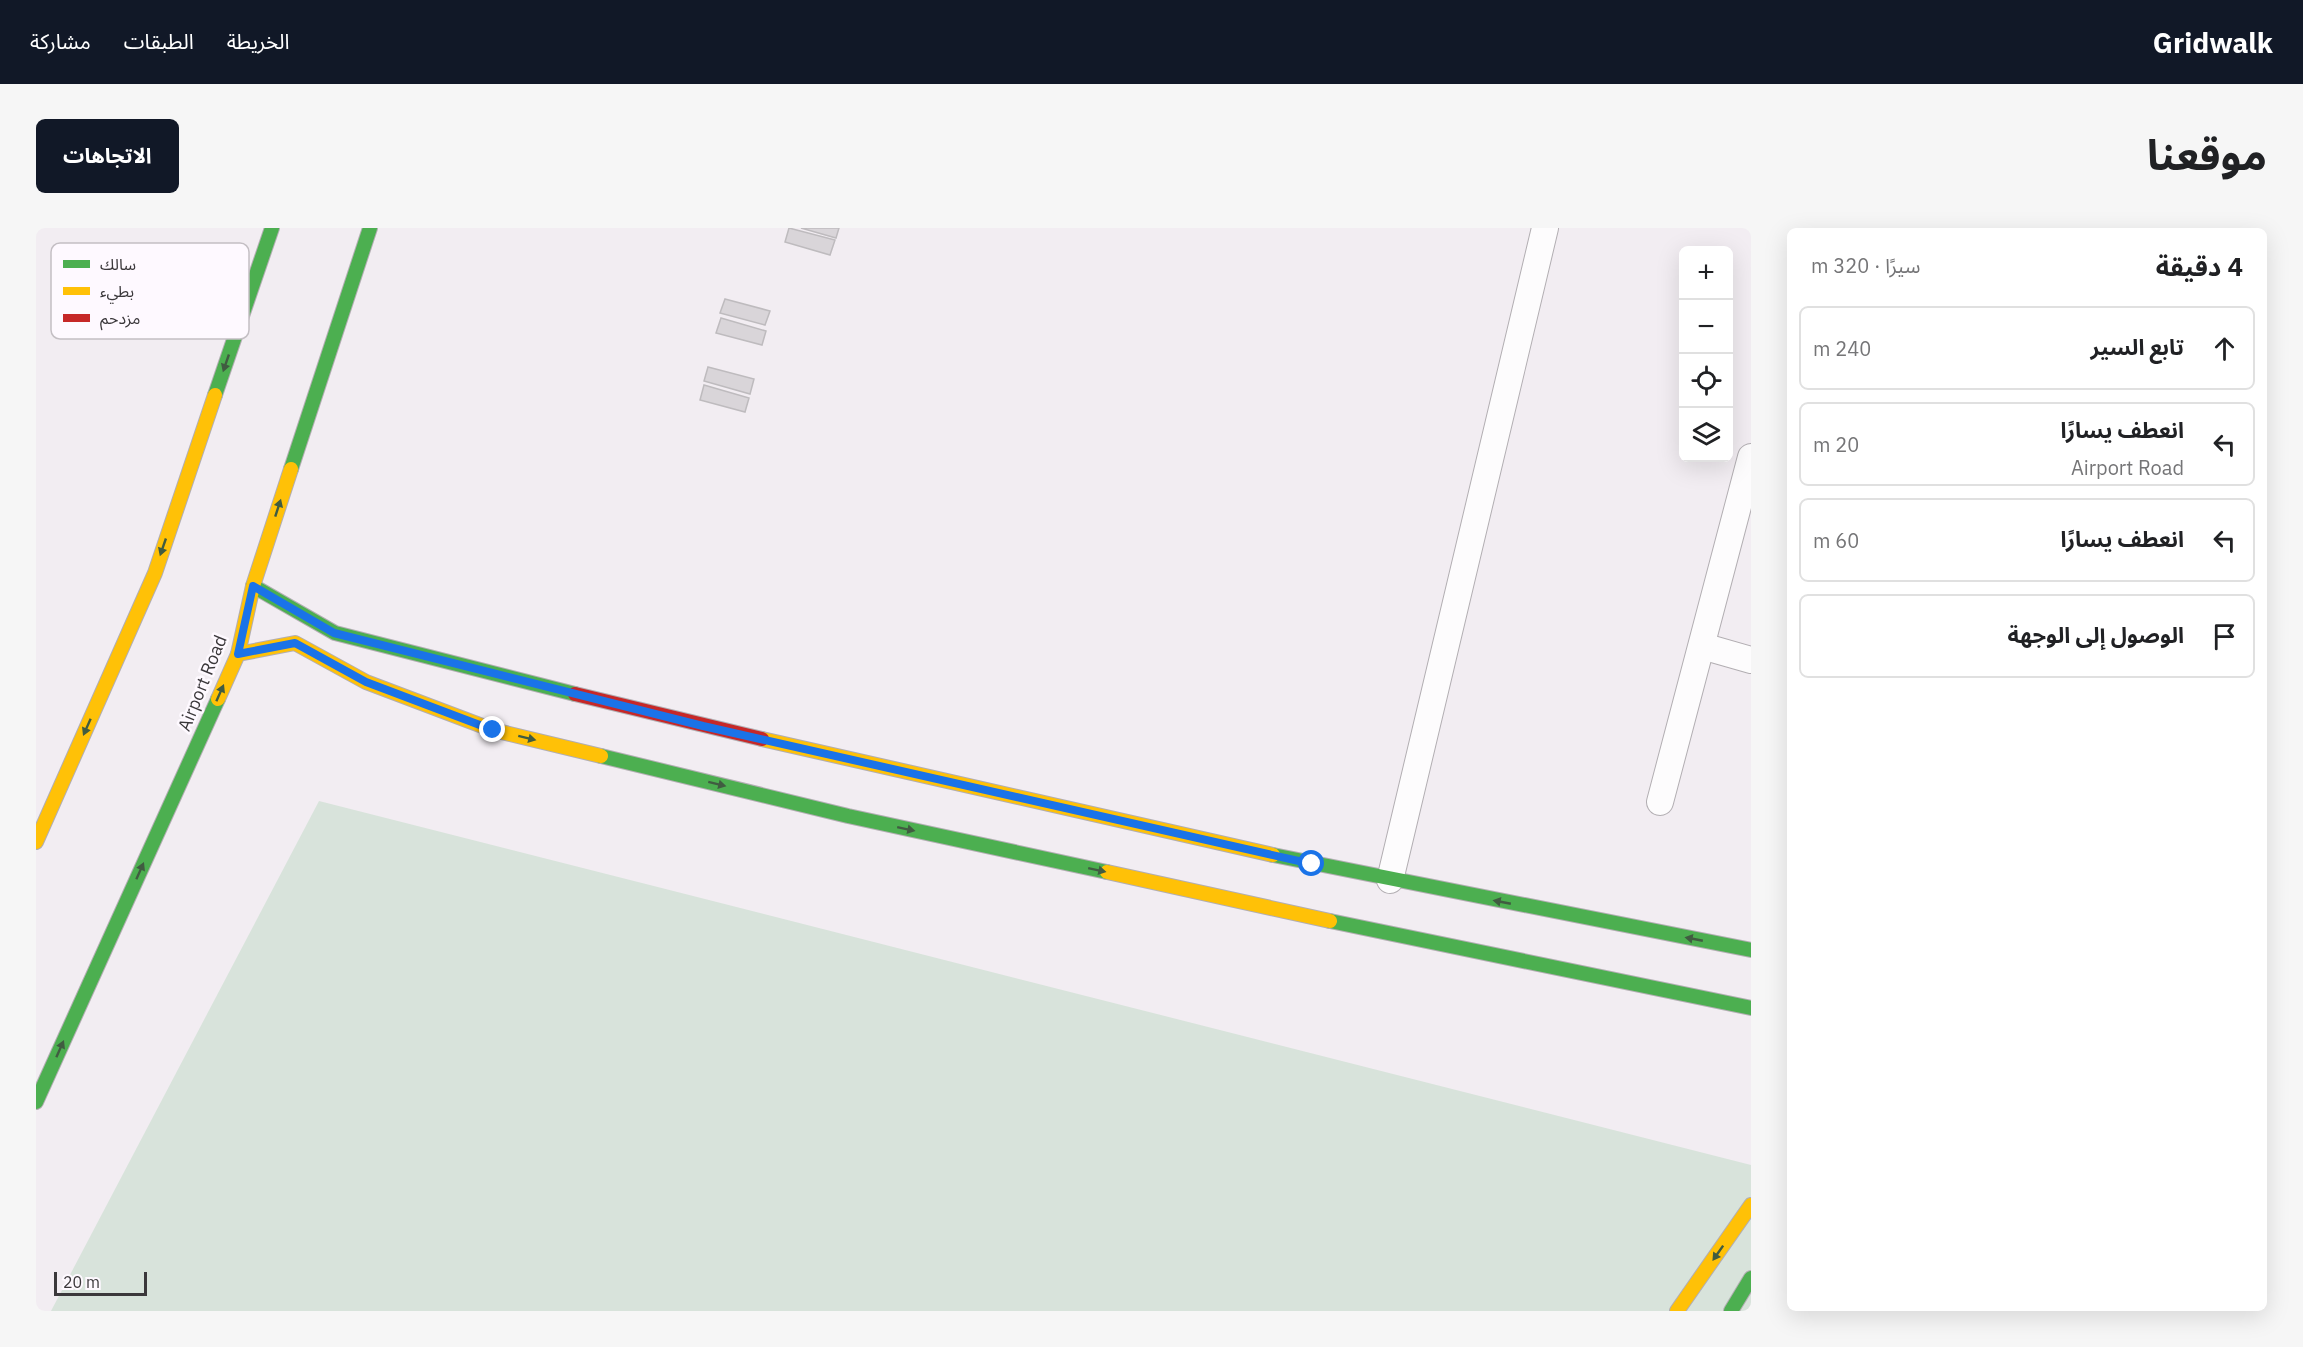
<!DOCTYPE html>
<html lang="ar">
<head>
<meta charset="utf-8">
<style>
  body { margin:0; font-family:"IBM Plex Sans","Noto Sans Arabic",sans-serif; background:#f6f6f6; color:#202124; direction:rtl }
  .controls { position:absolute; right:18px; top:18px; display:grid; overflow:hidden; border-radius:9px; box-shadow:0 6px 24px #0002 }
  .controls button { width:54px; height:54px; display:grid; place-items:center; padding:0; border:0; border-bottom:2px solid #e0e0e0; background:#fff; color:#202124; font:30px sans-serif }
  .scale { position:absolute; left:18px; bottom:15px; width:93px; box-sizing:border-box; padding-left:6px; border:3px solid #3b383b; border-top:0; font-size:16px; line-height:21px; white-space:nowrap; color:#3b383b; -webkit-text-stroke:4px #fef9ff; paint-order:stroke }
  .stop { position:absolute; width:18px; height:18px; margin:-14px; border:4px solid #1a73e8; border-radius:50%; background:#fff }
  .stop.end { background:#1a73e8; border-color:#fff; box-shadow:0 2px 6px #0008 }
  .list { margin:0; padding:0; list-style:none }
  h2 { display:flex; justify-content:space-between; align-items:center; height:78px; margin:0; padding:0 24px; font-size:26px }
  h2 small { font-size:20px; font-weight:400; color:#757577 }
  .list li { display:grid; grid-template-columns:39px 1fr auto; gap:18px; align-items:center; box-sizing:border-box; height:84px; margin:0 12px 12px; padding:0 12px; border:2px solid #e0e0e0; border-radius:9px }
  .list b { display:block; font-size:22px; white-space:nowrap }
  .list p { margin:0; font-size:20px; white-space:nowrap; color:#757577 }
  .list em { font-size:20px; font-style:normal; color:#757577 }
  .icon { flex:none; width:33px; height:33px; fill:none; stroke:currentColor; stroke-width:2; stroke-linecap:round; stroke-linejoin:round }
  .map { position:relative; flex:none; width:1715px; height:1083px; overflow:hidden; direction:ltr; border-radius:9px }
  header { display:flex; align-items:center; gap:36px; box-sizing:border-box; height:84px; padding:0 30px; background:#111827; color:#fff }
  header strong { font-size:28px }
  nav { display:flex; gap:33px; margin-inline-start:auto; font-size:21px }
  .intro { display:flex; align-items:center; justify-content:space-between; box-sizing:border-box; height:144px; padding:0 36px }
  h1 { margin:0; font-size:42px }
  .button { padding:15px 27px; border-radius:9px; background:#111827; color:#fff; font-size:21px; font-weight:700 }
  main { display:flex; gap:36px; padding:0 36px }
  aside { flex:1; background:#fff; border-radius:9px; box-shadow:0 6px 24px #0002 }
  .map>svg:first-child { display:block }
  .green { fill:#d8e3db }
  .building { fill:#d9d5d9; stroke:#bebbbe; stroke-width:1.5 }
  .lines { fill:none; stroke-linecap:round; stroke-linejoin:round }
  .street-casing { stroke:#b2aeb2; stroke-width:28 }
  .fast-casing { stroke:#b2aeb2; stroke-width:16 }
  .slow-casing { stroke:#b2aeb2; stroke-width:16 }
  .jam-casing { stroke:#b2aeb2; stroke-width:16 }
  .street { stroke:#fdfcfd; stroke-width:26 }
  .fast { stroke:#4caf50; stroke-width:14 }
  .slow { stroke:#ffc107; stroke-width:14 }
  .jam { stroke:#c62828; stroke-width:14 }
  .oneway { fill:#405c41 }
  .route { stroke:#1a73e8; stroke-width:8 }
  .labels { text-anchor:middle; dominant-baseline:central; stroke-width:5; stroke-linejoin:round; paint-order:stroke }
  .street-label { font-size:18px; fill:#3b383b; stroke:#fef9ff }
  .key { fill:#fef9ff; stroke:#c4bfc4; stroke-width:1.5 }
  .key-label { font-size:16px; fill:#3b383b }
</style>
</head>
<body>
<header>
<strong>Gridwalk</strong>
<nav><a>الخريطة</a><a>الطبقات</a><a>مشاركة</a></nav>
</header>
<div class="intro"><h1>موقعنا</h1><a class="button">الاتجاهات</a></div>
<main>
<aside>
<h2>4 دقيقة<small>سيرًا · 320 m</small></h2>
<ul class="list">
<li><svg class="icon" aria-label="ahead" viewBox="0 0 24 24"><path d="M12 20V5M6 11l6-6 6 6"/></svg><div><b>تابع السير</b></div><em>240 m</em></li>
<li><svg class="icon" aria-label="left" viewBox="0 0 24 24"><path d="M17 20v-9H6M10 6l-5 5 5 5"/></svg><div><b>انعطف يسارًا</b><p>Airport Road</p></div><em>20 m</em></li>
<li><svg class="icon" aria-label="left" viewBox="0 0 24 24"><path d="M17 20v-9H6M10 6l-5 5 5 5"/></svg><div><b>انعطف يسارًا</b></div><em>60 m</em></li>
<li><svg class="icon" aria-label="arrive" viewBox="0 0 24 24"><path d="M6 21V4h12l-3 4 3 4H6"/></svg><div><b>الوصول إلى الوجهة</b></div></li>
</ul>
</aside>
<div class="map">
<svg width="1715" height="1083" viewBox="0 0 1715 1083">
  <rect width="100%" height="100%" fill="#f2edf2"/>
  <path class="green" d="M283 573 1715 937V1083H15Z"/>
  <g class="building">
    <path d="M753 0 799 12 794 27 749 14Z"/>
    <path d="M765 0H803L800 10Z"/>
    <path d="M689 71 734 83 729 97 684 85Z"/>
    <path d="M685 90 730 103 726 117 680 105Z"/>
    <path d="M672 139 718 151 714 166 668 153Z"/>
    <path d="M668 157 713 170 709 184 664 172Z"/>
  </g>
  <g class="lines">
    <g class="street-casing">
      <g id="street">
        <path d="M1666 418 1715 432"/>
        <path d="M1624 574 1715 229"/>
        <path d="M1354 652 1509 0"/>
      </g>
    </g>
    <g class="fast-casing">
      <g id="fast">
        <path d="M179 167 236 0"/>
        <path d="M255 241 334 0"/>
        <path d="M217 358 299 405 539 466"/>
        <path d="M565 528 812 588 1071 644"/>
        <path d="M1237 627 1715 722"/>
        <path d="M1294 693 1715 780"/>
        <path d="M0 874 182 471"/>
        <path d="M1695 1083 1715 1050"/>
      </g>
    </g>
    <g class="slow-casing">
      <g id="slow">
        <path d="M202 426 259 415 330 454 457 502 565 528"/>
        <path d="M182 471 202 426 217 358 255 241"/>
        <path d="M726 511 1237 627"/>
        <path d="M0 614 119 345 179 167"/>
        <path d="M1071 644 1294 693"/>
        <path d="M1641 1083 1715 977"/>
      </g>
    </g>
    <g class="jam-casing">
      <path id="jam" d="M539 466 726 511"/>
    </g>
    <use href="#street" class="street"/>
    <use href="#fast" class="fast"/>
    <use href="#slow" class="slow"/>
    <use href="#jam" class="jam"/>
  </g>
  <defs><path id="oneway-solid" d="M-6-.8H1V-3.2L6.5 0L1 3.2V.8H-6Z" transform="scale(1.5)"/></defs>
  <g class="oneway">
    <use href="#oneway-solid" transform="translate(190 135) rotate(109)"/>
    <use href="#oneway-solid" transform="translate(242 280) rotate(-72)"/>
    <use href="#oneway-solid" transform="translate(127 319) rotate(109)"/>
    <use href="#oneway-solid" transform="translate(184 465) rotate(-66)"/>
    <use href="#oneway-solid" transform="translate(51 499) rotate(114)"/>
    <use href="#oneway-solid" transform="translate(491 510) rotate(14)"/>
    <use href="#oneway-solid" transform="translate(681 556) rotate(14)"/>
    <use href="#oneway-solid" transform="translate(870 601) rotate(12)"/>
    <use href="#oneway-solid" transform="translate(1061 642) rotate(12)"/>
    <use href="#oneway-solid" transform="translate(104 643) rotate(-66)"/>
    <use href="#oneway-solid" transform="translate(1466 674) rotate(-169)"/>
    <use href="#oneway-solid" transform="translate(1658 711) rotate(-169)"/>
    <use href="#oneway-solid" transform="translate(24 821) rotate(-66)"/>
    <use href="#oneway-solid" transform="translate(1682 1025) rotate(125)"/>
  </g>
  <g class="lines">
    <path class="route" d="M457 502 330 454 259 415 202 426 217 358 298 405 667 498 1276 636"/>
  </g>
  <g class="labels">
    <g class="street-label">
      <text transform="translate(166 455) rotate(-68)">Airport Road</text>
    </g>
  </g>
  <rect x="15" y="15" width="198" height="96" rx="9" class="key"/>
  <rect x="27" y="32" width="27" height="8" fill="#4caf50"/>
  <rect x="27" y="59" width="27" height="8" fill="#ffc107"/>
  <rect x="27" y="86" width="27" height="8" fill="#c62828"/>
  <g class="key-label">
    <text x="64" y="42">سالك</text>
    <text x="64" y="69">بطيء</text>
    <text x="64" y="96">مزدحم</text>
  </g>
</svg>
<div class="controls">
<button>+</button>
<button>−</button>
<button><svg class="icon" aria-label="locate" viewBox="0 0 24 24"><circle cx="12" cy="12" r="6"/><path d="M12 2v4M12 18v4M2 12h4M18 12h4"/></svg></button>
<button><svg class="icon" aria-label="layers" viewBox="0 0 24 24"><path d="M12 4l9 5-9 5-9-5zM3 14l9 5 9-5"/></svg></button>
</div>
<div class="scale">20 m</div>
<div class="stop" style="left:1276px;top:636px"></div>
<div class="stop end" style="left:457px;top:502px"></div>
</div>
</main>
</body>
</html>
